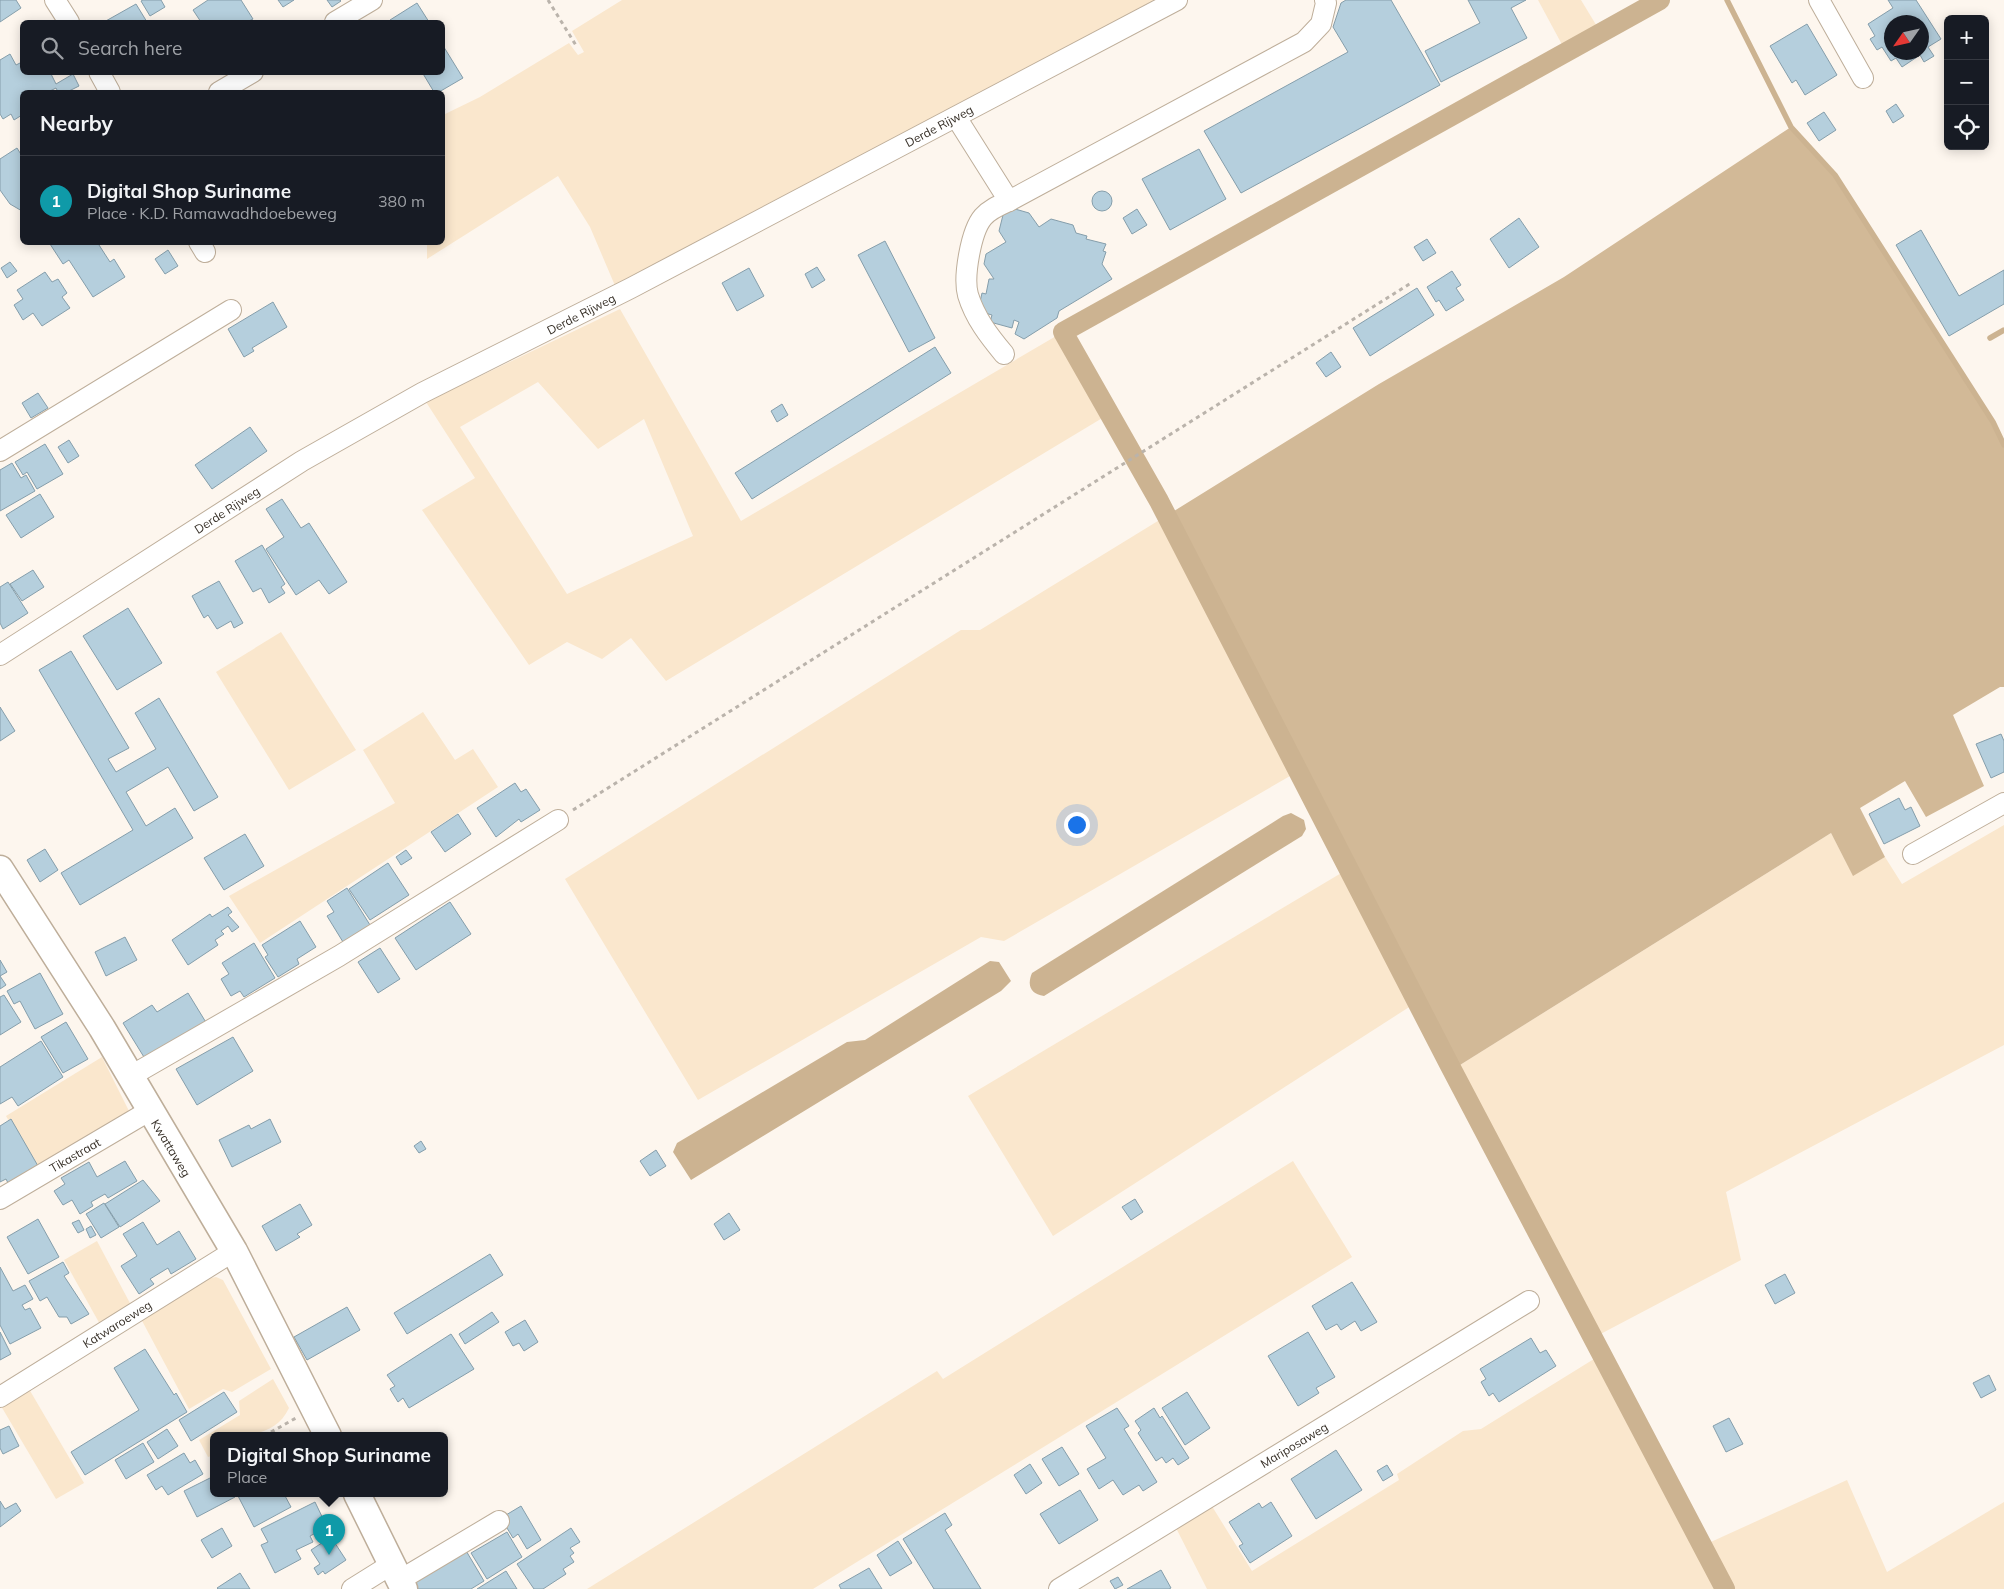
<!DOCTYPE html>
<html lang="en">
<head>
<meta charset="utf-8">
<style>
  body { margin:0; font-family:Mulish,sans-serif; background:#20242c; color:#f1f3f6 }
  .controls { position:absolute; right:15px; top:15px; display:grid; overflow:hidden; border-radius:8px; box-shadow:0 2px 12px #0003 }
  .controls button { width:45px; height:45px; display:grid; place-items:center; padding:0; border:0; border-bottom:1px solid #363941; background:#171b24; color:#f1f3f6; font:25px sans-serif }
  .compass { position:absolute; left:1884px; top:15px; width:45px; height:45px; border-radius:50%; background:#171b24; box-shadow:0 2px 12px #0003; rotate:236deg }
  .you { position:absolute; left:1076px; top:824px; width:18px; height:18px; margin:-12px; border:4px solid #fff; border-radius:50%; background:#1a73e8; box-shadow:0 0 0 8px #1a73e833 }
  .badge { display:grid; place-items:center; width:32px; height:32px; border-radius:50%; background:#0b8043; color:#fff; font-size:16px; font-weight:700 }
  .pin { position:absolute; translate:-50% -41px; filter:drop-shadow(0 1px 2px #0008) }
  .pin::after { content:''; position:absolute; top:26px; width:18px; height:15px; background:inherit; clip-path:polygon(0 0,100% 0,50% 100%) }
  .popup { position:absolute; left:210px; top:1432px; width:238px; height:65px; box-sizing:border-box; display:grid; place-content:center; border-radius:8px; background:#171b24; filter:drop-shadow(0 1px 4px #0005); font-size:16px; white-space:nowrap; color:#9ea1a6 }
  .popup b { font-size:19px; color:#f1f3f6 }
  .popup::after { content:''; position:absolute; left:50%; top:100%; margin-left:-10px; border:10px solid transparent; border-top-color:#171b24 }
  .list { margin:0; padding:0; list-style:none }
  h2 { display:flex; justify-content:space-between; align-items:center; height:65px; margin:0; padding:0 20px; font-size:21px }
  h2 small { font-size:16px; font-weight:400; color:#9ea1a6 }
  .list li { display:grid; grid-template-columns:32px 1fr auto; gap:15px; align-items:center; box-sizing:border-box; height:90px; padding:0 20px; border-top:1px solid #363941 }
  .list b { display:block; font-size:19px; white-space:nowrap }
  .list p { margin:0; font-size:16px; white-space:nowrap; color:#9ea1a6 }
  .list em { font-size:16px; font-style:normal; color:#9ea1a6 }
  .icon { flex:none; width:28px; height:28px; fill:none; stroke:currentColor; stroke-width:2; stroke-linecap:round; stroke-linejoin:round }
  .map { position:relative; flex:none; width:2004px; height:1589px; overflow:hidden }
  .search { position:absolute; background:#171b24; box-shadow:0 2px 12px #0003; left:20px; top:20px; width:425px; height:55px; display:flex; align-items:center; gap:12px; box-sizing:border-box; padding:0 18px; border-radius:8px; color:#9ea1a6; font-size:19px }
  .panel { position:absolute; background:#171b24; box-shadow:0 2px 12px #0003; left:20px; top:90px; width:425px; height:155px; border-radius:8px }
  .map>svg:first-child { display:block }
  .green { fill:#fae7cd; fill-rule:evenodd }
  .forest { fill:#d2b997 }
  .water { fill:#ccb391 }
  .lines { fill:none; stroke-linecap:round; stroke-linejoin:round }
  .stream { stroke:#ccb391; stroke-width:5.5 }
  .canal { stroke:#ccb391; stroke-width:20 }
  .building { fill:#b5cfdd; stroke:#859eab; fill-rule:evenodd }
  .minor-casing { stroke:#beae9a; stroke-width:22 }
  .major-casing { stroke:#beae9a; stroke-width:29 }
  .path { stroke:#bab3ab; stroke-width:3; stroke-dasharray:4 4; stroke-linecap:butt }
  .minor { stroke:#fff; stroke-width:20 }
  .major { stroke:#fff; stroke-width:26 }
  .labels { text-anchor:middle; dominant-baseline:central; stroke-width:4; stroke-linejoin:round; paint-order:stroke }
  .street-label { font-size:12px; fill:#373028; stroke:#fff }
</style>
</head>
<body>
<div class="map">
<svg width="2004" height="1589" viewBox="0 0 2004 1589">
  <rect width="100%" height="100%" fill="#fdf6ee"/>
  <g class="green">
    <path d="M622 0H1161L616 288 590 227 558 176 427 259V243L442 242 443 115 480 97 569 43 578 55 584 52 572 31Z"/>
    <path d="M1538 0H1581L1601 33 1566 52Z"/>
    <path d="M620 309 741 521 1063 332 1109 414 666 681 631 638 602 659 567 642 529 665 422 510 475 478 426 402ZM538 382 598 449 644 419 693 536 567 594 460 427Z"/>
    <path d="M1166 516 1297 772 1004 941 981 937 698 1100 565 879 961 630H980Z"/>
    <path d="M281 632 356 750 289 790 216 672Z"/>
    <path d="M423 712 455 760 473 749 498 787 260 943 229 896 395 803 363 750Z"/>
    <path d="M2004 825V1045L1726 1192 1741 1260 1593 1338 1452 1070 1831 833 1853 875 1885 857 1902 884Z"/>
    <path d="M1348 869 1417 1002 1053 1236 968 1096Z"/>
    <path d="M102 1057 130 1113 38 1170 6 1116Z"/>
    <path d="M1293 1161 1352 1257 813 1589H587L937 1371 943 1379Z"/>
    <path d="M97 1241 132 1307 101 1326 64 1260Z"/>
    <path d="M216 1277 223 1280 271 1369 232 1392 223 1389 189 1409 140 1317 202 1280Z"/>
    <path d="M1602 1354 1702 1546 1847 1480 1887 1572 2004 1502V1589H1207L1175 1526 1210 1503 1252 1571 1399 1480 1397 1474 1463 1431 1481 1429Z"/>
    <path d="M273 1379 289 1408C275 1438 242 1436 214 1436V1455L208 1457 199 1440 240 1415 239 1401Z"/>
    <path d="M29 1389 84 1483 56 1499 1 1406Z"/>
  </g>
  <path class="forest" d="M1791 127 1835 175 1993 422 2004 445V687H2000L1953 715 1984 786 1926 817 1905 781 1860 808 1885 857 1853 876 1831 833 1452 1070 1166 516 1379 384 1564 277Z"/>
  <g class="water">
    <path d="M1291 813 1304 820 1306 829 1302 836 1044 996C1030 994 1027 985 1032 973L1283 816Z"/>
    <path d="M990 961 999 962 1011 981 1001 991 691 1180 673 1152 677 1143 847 1042 865 1040Z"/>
  </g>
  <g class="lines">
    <g class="stream">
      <path d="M1727 0 1791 127 1835 175 1993 422 2004 445"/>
      <path d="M1990 338 2004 330"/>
    </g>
    <path class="canal" d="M1660 0 1063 332 1159 501 1449 1064 1725 1589"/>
  </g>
  <g class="building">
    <path d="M0 0H16L21 8 0 22Z"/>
    <path d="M143 0H161L165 7 150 16 141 1Z"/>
    <path d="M241 0 253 19 247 22H201L193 10 208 0Z"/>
    <path d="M278 0H294L283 7Z"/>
    <path d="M327 0H340L341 1 332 7Z"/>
    <path d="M1346 0H1391L1440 85 1241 193 1204 131 1348 52 1333 27 1341 3Z"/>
    <path d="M1468 0H1526L1511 8 1527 38 1441 82 1425 51 1480 23Z"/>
    <path d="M1888 0H1916L1941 39 1928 47 1934 56 1924 62 1920 55 1902 67 1896 58 1891 61 1882 47 1877 50 1870 39 1875 36 1868 24 1893 8ZM1892 22H1922V52H1892Z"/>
    <path d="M417 3 429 22H391L390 20Z"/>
    <path d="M136 4 147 22H104Z"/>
    <path d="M1807 24 1837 75 1805 95 1796 80 1792 83 1770 46Z"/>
    <path d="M442 44 463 78 439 92H434L422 72H442Z"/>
    <path d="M10 54 16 65 22 62V72H50L56 84 73 74 79 86 67 92H58L56 88 48 92H22V115L14 120 11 114 3 119 0 114V60Z"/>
    <path d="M1896 104 1904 116 1893 123 1886 111Z"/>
    <path d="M1824 112 1836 130 1819 141 1807 123Z"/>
    <path d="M17 148 22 156V211L10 204 0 190V159Z"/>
    <path d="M1199 149 1226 199 1170 230 1142 179Z"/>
    <circle cx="1102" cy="201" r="10"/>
    <path d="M1015 209 1029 213 1039 227 1051 219 1073 225 1076 233 1087 236 1086 239 1106 244 1103 251 1106 252 1102 264 1112 279 1059 311 1057 318 1024 339 1015 334 1019 322 1014 320 1012 328 990 322 992 315 978 311 982 293 986 294 989 279H994L984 264 986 254 1006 242 999 231 1003 215Z"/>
    <path d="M1137 209 1147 225 1132 234 1123 218Z"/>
    <path d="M1519 218 1539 247 1509 268 1490 239Z"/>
    <path d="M1921 230 1959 296 2004 270V304L1949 336 1896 245Z"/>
    <path d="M1427 239 1436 253 1423 261 1414 247Z"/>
    <path d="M885 241 935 338 909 352 858 255Z"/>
    <path d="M52 242H102L99 245 110 262 114 259 125 277 93 297 69 260 63 264 50 244Z"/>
    <path d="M168 250 178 266 165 274 155 259Z"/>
    <path d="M10 262 17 271 7 278 1 268Z"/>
    <path d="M817 267 825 280 812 288 805 274Z"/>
    <path d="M749 268 764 296 737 311 722 283Z"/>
    <path d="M1452 271 1461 285 1456 288 1464 300 1446 311 1439 300 1436 302 1427 287Z"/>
    <path d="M45 272 52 282 58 279 67 293 62 297 70 308 42 326 33 313 23 320 14 305 23 299 17 290Z"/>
    <path d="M1417 288 1434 315 1370 356 1353 328Z"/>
    <path d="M273 302 287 327 252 348 254 351 244 357 228 329Z"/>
    <path d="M935 347 951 373 752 499 735 473Z"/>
    <path d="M1331 352 1341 367 1326 377 1316 363Z"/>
    <path d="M38 393 48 408 31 418 22 403Z"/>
    <path d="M782 404 788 415 777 422 771 411Z"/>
    <path d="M250 427 267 451 212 489 195 465Z"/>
    <path d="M69 440 79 456 68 463 58 447Z"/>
    <path d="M45 444 63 474 37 489 27 472 23 475 15 462Z"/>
    <path d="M12 463 21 478 26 475 35 491 0 511V470Z"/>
    <path d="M40 494 54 517 21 538 6 515Z"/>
    <path d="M282 499 301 528 309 523 347 582 329 594 319 580 296 595 266 549 284 537 266 509Z"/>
    <path d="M262 545 285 584 281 587 285 593 269 603 261 588 253 592 235 561Z"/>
    <path d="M33 570 44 587 22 601 10 584Z"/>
    <path d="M219 581 243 623 234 628 231 621 217 629 208 615 204 618 192 596Z"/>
    <path d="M8 582 28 613 3 629 0 623V587Z"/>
    <path d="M128 608 162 663 117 690 83 636Z"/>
    <path d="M71 651 129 748 108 759 116 772 156 749 135 713 159 698 218 797 194 811 168 767 126 792 146 826 175 808 193 838 80 905 61 873 133 830 39 670Z"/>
    <path d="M0 707 15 731 0 741Z"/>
    <path d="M2001 734 2004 741V772L1991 778 1976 744Z"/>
    <path d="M515 783 521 792 526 789 540 810 521 822 519 819 496 837 477 808Z"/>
    <path d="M1899 798 1905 810 1911 807 1920 826 1884 844 1869 814Z"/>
    <path d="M458 814 471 834 445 852 431 832Z"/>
    <path d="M245 834 264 866 224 890 204 858Z"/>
    <path d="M45 849 58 870 40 882 27 860Z"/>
    <path d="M406 850 412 858 401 865 396 857Z"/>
    <path d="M388 863 409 895 370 920 349 889Z"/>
    <path d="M347 888 370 925 343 942 327 916 334 912 327 901Z"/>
    <path d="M450 902 471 934 416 970 395 938Z"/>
    <path d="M228 907 232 912 228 915 239 927 232 932 228 926 221 931 224 934 215 940 218 945 188 965 172 940 210 914 212 917Z"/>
    <path d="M300 921 316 947 297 959 299 964 278 977 265 957 268 955 262 945Z"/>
    <path d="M125 937 137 960 106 976 95 952Z"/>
    <path d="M254 943 275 978 244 997 240 991 231 996 221 979 229 974 222 963Z"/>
    <path d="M380 948 400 979 378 993 358 962Z"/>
    <path d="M0 960 7 972 0 976 6 985 0 989Z"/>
    <path d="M40 973 63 1014 35 1029 20 1001 14 1004 7 991Z"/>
    <path d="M188 993 207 1024 147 1062 123 1023 152 1005 157 1012Z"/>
    <path d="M4 995 21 1022 0 1035V997Z"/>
    <path d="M66 1022 88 1059 63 1073 41 1037Z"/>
    <path d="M233 1037 253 1071 197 1105 176 1069Z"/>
    <path d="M41 1041 63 1077 18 1106 12 1097 0 1104V1067Z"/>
    <path d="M11 1119 38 1166 8 1183 6 1179 0 1182V1126Z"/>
    <path d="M270 1119 281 1142 232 1167 219 1140 249 1125 251 1129Z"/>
    <path d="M421 1141 426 1149 419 1153 414 1146Z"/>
    <path d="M656 1150 666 1166 650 1176 640 1161Z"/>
    <path d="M125 1161 137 1181 108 1198 105 1194 91 1202 93 1206 80 1214 72 1200 63 1205 54 1191 65 1184 61 1178 89 1162 97 1177Z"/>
    <path d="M143 1180 160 1201 120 1227 105 1204Z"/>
    <path d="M1135 1199 1143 1212 1131 1220 1122 1207Z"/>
    <path d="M104 1203 119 1227 101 1238 86 1214Z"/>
    <path d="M300 1204 312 1225 297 1234 300 1237 276 1251 262 1226Z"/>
    <path d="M729 1213 740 1230 724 1240 714 1224Z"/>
    <path d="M38 1219 59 1257 28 1274 7 1237Z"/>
    <path d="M79 1220 84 1230 78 1233 72 1223Z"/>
    <path d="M143 1222 157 1245 179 1231 196 1259 171 1274 168 1268 150 1279 154 1284 139 1294 121 1266 137 1256 123 1234Z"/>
    <path d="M91 1226 96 1235 90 1238 86 1229Z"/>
    <path d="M490 1254 503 1275 407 1334 394 1313Z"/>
    <path d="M63 1262 69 1273 64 1276 89 1314 71 1324 67 1317H59L47 1297 40 1301 29 1281Z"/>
    <path d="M0 1267 13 1291 25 1285 33 1299 22 1305 25 1310 30 1308 41 1328 10 1344 0 1325Z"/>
    <path d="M1785 1274 1795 1293 1775 1304 1765 1285Z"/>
    <path d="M1352 1282 1377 1322 1361 1331 1355 1321 1341 1330 1337 1324 1326 1330 1312 1306Z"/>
    <path d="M347 1307 360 1330 307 1360 294 1337Z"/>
    <path d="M492 1312 499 1322 465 1344 459 1334Z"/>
    <path d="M525 1320 538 1342 524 1351 519 1343 513 1346 505 1332Z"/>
    <path d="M0 1332 11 1354 0 1360Z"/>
    <path d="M1308 1332 1335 1377 1316 1388 1319 1393 1298 1406 1268 1356Z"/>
    <path d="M451 1334 474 1369 409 1408 403 1398 398 1402 390 1389 395 1386 387 1375Z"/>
    <path d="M1531 1338 1540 1353 1546 1350 1556 1366 1499 1402 1493 1393 1489 1396 1481 1382 1486 1379 1480 1369Z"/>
    <path d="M145 1349 174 1395 176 1393 187 1412 85 1475 71 1452 139 1410 114 1368Z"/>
    <path d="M1989 1375 1996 1390 1981 1398 1973 1383Z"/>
    <path d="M224 1392 237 1412 191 1441 179 1420Z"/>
    <path d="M1187 1392 1210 1428 1185 1445 1162 1408Z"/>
    <path d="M1117 1408 1129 1426 1124 1429 1157 1482 1143 1491 1139 1485 1123 1495 1113 1480 1099 1489 1087 1469 1106 1458 1086 1426Z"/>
    <path d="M1154 1408 1160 1418 1162 1416 1189 1458 1178 1465 1173 1458 1166 1463 1162 1457 1156 1461 1138 1433 1141 1430 1135 1421Z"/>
    <path d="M1729 1418 1743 1444 1726 1452 1713 1426Z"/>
    <path d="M9 1426 19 1446 3 1454 0 1448V1430Z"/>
    <path d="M167 1429 178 1446 158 1459 147 1442Z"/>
    <path d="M143 1443 154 1462 126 1479 115 1460Z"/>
    <path d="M1062 1447 1079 1474 1059 1486 1042 1459Z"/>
    <path d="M1336 1450 1362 1490 1316 1519 1291 1479Z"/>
    <path d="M184 1453 190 1463 195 1460 203 1474 168 1495 162 1486 156 1490 147 1475Z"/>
    <path d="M1030 1464 1042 1483 1026 1494 1014 1475Z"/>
    <path d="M1387 1465 1393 1475 1383 1481 1377 1471Z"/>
    <path d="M214 1476V1494H233L235 1497 197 1517 184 1491Z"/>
    <path d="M1080 1490 1098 1520 1059 1544 1040 1514Z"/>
    <path d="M242 1494H284L291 1507 254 1527 238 1496Z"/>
    <path d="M0 1501 5 1509 16 1503 21 1511 0 1527Z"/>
    <path d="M315 1502 327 1527 310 1536 313 1542 296 1550 301 1559 275 1573 261 1545 268 1542 261 1529Z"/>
    <path d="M1271 1502 1292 1536 1250 1563 1239 1546 1243 1544 1229 1522 1259 1503 1262 1508Z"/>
    <path d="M521 1506 541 1540 527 1549 518 1534 513 1538 501 1518Z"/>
    <path d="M945 1513 952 1525 945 1530 981 1589H934L903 1539Z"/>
    <path d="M222 1528 232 1546 212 1558 201 1540Z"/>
    <path d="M571 1528 580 1542 570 1548 574 1553 570 1556 574 1562 563 1569 566 1574 543 1589H534L517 1564Z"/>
    <path d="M507 1532 522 1557 487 1579 471 1553Z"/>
    <path d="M331 1537 346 1560 325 1574 323 1571 318 1575 314 1568 320 1564 311 1550Z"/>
    <path d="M898 1541 912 1563 890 1576 877 1555Z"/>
    <path d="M465 1549 484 1581 471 1589H416L412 1581Z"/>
    <path d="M869 1568 882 1589H841L839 1585Z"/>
    <path d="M1161 1570 1171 1588 1169 1589H1127Z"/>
    <path d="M506 1571 517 1589H477Z"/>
    <path d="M240 1573 250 1589H218L217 1588Z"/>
    <path d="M1118 1577 1123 1585 1115 1589 1110 1581Z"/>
  </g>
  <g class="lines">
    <g class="minor-casing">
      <g id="minor">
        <path d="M55 0 69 22"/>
        <path d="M1819 0 1863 78"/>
        <path d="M335 22 372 0"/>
        <path d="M99 72 110 92"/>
        <path d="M219 92 253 72"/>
        <path d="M956 117 1009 201 1304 42 1321 24 1326 3 1325 0"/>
        <path d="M199 242 205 252"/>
        <path d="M1004 354C989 336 975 318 968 295 963 277 971 231 983 217 990 209 1000 205 1009 201"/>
        <path d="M0 451 231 310"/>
        <path d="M0 655 302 461 422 393 631 288 1177 0"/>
        <path d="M1913 854 2004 803"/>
        <path d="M129 1077 339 956 558 820"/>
        <path d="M0 1199 149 1111"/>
        <path d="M0 1397 234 1251"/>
        <path d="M400 1580 499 1521"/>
        <path d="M352 1589 392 1564"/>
        <path d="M1059 1589 1529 1301"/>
      </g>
    </g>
    <g class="major-casing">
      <g id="major">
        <path d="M0 869 102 1028 234 1251 328 1436"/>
        <path d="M357 1494 404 1589"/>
      </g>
    </g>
    <g class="path">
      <path d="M548 0 577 47"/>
      <path d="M573 810 1411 283"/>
      <path d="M264 1436 296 1418"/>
    </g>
    <use href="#minor" class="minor"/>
    <use href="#major" class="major"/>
  </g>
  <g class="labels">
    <g class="street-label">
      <text transform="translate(939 126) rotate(-28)">Derde Rijweg</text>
      <text transform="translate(581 314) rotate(-27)">Derde Rijweg</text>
      <text transform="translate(227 510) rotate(-33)">Derde Rijweg</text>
      <text transform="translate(171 1148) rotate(59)">Kwattaweg</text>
      <text transform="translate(75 1155) rotate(-30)">Tikastraat</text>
      <text transform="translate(117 1324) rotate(-32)">Katwaroeweg</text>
      <text transform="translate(1294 1445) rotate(-31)">Mariposaweg</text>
    </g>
  </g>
</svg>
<div class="controls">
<button>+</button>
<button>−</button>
<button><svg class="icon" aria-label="locate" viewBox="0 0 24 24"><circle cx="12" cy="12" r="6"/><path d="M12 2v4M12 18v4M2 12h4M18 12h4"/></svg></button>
</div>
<svg class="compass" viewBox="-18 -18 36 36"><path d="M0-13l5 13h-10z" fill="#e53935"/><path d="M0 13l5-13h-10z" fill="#9ea1a6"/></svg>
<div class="you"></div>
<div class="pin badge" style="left:329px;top:1555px;background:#0f9aa8">1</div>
<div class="popup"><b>Digital Shop Suriname</b>Place</div>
<div class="search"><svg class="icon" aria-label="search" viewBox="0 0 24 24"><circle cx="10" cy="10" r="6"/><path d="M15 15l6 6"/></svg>Search here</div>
<section class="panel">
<h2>Nearby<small></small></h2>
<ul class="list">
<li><span class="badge" style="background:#0f9aa8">1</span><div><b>Digital Shop Suriname</b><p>Place · K.D. Ramawadhdoebeweg</p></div><em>380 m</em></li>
</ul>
</section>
</div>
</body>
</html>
